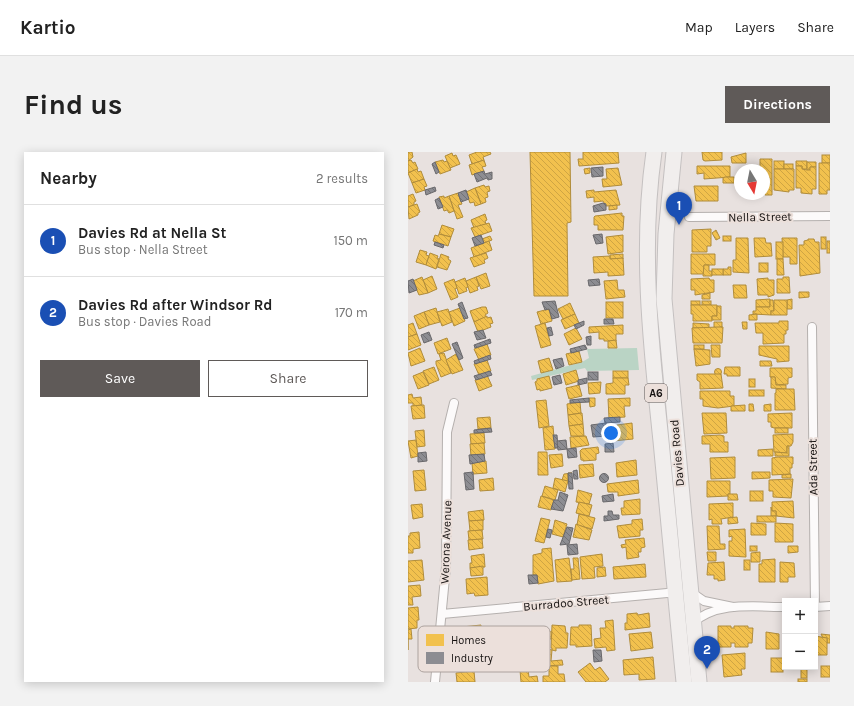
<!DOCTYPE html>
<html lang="en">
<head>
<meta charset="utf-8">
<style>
  body { margin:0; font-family:Karla,sans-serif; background:#f2f2f2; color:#222 }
  .controls { position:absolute; right:12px; bottom:12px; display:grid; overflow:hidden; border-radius:0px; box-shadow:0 2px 10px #0003 }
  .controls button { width:36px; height:36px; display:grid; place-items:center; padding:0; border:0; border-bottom:1px solid #e0e0e0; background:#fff; color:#222; font:20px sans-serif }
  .compass { position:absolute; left:326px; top:12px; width:36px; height:36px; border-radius:50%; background:#fff; box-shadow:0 2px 10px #0003; rotate:170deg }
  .you { position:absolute; left:203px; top:281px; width:14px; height:14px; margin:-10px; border:3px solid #fff; border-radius:50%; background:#1a73e8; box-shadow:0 0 0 6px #1a73e833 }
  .badge { display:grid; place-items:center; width:26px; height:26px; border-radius:50%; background:#5f5a58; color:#fff; font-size:13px; font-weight:700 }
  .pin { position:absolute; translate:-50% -33px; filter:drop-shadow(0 1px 2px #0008) }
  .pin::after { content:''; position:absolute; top:21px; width:14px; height:12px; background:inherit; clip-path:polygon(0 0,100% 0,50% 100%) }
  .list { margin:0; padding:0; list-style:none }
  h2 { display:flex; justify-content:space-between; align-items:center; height:52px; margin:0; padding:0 16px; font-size:17px }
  h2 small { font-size:13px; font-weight:400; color:#767676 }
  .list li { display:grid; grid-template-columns:26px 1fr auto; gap:12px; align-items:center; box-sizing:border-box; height:72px; padding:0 16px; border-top:1px solid #e0e0e0 }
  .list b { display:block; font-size:15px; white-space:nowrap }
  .list p { margin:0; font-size:13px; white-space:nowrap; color:#767676 }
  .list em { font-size:13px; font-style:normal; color:#767676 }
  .actions { display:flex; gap:8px; padding:12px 16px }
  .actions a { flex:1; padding:9px 0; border:1px solid #5f5a58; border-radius:0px; text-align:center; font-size:14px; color:#5f5a58 }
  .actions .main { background:#5f5a58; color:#fff }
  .map { position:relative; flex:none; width:422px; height:530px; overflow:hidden; border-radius:0px }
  header { display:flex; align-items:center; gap:24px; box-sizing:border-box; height:56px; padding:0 20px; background:#fff; border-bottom:1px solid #e0e0e0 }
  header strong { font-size:19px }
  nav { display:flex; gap:22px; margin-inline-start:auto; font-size:14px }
  .intro { display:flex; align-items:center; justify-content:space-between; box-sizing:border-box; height:96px; padding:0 24px }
  h1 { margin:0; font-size:28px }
  .button { padding:10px 18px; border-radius:0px; background:#5f5a58; color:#fff; font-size:14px; font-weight:700 }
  main { display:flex; gap:24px; padding:0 24px }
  aside { flex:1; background:#fff; border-radius:0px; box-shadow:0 2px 10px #0003 }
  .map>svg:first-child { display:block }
  .green { fill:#bad4c5 }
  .homes { fill:url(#homes-back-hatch); stroke:#b08c3b }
  .industry { fill:url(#industry-back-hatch); stroke:#69686b }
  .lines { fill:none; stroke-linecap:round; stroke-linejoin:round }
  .street-casing { stroke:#b5b0ae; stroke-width:10 }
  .highway-casing { stroke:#c4c0c0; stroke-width:17 }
  .street { stroke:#fcfafa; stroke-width:8 }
  .highway { stroke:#f1eeed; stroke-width:15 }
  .labels { text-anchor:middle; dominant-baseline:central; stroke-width:4; stroke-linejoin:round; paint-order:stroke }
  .shield { fill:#ece0db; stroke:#564f4d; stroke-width:1 }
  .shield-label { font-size:11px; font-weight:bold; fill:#151110 }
  .street-label { font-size:12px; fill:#151110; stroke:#ece0db }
  .key { fill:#ece0db; stroke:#aca29e; stroke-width:1 }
  .key-label { font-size:11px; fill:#151110 }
</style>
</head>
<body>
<header>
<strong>Kartio</strong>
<nav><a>Map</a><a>Layers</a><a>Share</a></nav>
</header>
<div class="intro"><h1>Find us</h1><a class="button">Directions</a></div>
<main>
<aside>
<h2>Nearby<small>2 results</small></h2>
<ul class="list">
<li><span class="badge" style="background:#1a4fb4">1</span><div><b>Davies Rd at Nella St</b><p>Bus stop · Nella Street</p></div><em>150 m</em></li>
<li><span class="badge" style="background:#1a4fb4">2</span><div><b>Davies Rd after Windsor Rd</b><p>Bus stop · Davies Road</p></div><em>170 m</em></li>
</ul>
<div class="actions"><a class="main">Save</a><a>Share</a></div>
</aside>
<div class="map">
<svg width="422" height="530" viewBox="0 0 422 530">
  <defs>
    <pattern id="homes-back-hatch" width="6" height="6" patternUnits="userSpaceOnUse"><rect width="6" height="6" fill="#f2c14e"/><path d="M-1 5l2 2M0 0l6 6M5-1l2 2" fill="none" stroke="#cfa543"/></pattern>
    <pattern id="industry-back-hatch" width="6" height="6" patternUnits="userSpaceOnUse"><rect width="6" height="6" fill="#8d8d92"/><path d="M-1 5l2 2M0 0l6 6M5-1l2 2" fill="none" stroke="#727276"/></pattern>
  </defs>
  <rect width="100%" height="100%" fill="#e8e1df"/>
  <path class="green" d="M229 196 231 218 179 219 177 216 124 228 123 224 174 210 181 206 179 197Z"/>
  <g class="homes">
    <path d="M0 0H4L5 5 0 9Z"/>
    <path d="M69 0H82L83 2 75 5 76 8 64 12 61 3Z"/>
    <path d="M122 0H162L163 70 159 71 160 144H126Z"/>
    <path d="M175 0H210L211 11 171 14 170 7H175Z"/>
    <path d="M294 0H314V8L297 9 295 8Z"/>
    <path d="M44 1 45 4 48 3 52 12 42 16 37 4Z"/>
    <path d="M338 1V11H324L323 5Z"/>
    <rect x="414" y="3" width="8" height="8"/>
    <path d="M352 7H364V43H357L356 18H352Z"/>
    <path d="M3 8 5 11 7 10 10 17 0 21V9Z"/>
    <path d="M35 8 36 10 39 9 43 18 32 22 27 10Z"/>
    <path d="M76 8 78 14 74 15 76 19 64 23 61 13Z"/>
    <rect x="366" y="9" width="10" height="8"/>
    <path d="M388 9H399V17H394V14H388Z"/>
    <path d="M399 10H408V15H402V18H399Z"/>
    <path d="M411 11H422V38H419V42H411Z"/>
    <rect x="376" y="12" width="9" height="5"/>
    <path d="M289 14H322V25L296 27V21L289 22Z"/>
    <path d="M388 14H394V17L399 18H402V15H408V37H404V42L393 41V36H388Z"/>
    <path d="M182 16V21L177 22 176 17Z"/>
    <path d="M210 16 214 33 195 35 194 27H199L198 17Z"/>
    <path d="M9 17 10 20 13 19 16 27 4 31 0 21Z"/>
    <path d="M366 17H386V38H381V40L366 38Z"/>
    <path d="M317 25H326V31H315V26Z"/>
    <path d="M16 27 19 34 16 35 17 38 8 41 4 31Z"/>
    <path d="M76 33 77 35 81 34 82 39 79 40 80 45 77 46 78 50 73 52 67 36Z"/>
    <path d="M286 34H310V49H288Z"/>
    <path d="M67 36 73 52 67 54 66 50 62 51 58 40Z"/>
    <path d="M186 38V40L208 38 212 53 198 54 195 49 186 50V45L179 46 178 39Z"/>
    <path d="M50 41 54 52 50 53 55 65 49 67 41 44Z"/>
    <path d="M5 42 8 49 6 50V53L0 55V44Z"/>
    <path d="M36 44V46L41 44 46 59 41 61 39 58 36 59 31 45Z"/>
    <path d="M9 52 12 60 10 61V63L1 67 0 55Z"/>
    <path d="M209 53V57L201 58V54Z"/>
    <path d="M214 61V64H216L215 78H190V73H186V65L187 64Z"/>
    <path d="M77 62 79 68 77 69 78 72 66 76 63 68Z"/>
    <path d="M81 71 84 79 67 85 63 76Z"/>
    <path d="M34 73 46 77 43 85 31 82Z"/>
    <path d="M303 77V94H299V100H284V78Z"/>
    <path d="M308 78 312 86 308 88 304 81Z"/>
    <path d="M31 82 43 85 40 94 25 89 27 83 30 84Z"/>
    <path d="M215 83V100L200 102 198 85Z"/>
    <path d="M82 84 84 88 76 91 74 87Z"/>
    <rect x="315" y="84" width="8" height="5"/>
    <rect x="413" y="85" width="5" height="12"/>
    <path d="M328 86H340L341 121 325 120V108H328Z"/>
    <path d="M346 86H357L358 91H363L364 104 347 105Z"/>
    <path d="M374 86H389V112H382V105H375Z"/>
    <path d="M400 87H406L407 90H411L412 121 392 124 391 93H396V89L400 88Z"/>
    <path d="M81 89 84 98 66 105 63 96Z"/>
    <rect x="419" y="89" width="3" height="12"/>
    <rect x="368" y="90" width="7" height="17"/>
    <path d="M12 98 19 100 18 103 21 104 18 113 8 110Z"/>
    <path d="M22 101 30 104 29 106 31 107 28 117 18 113Z"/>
    <path d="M78 101 80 106 76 108 77 111 66 115 62 106Z"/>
    <path d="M33 102 41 105 40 107 43 109 39 118 29 115Z"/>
    <path d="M215 102V107H202V103Z"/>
    <path d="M283 102H307V113H296V122H283Z"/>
    <path d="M202 104V107L215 106 216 123 200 124V120L186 121 185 105Z"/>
    <path d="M369 107H375L376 123H369Z"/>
    <rect x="351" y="111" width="9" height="9"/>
    <path d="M296 113H301V119H304V124H295Z"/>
    <path d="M320 115H323V123H315V117H320Z"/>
    <rect x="304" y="117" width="11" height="6"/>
    <path d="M78 121 82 134 73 137 68 125Z"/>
    <path d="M24 124 29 137 20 141 15 128Z"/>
    <path d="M14 125 20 141 11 143 5 129Z"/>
    <path d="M68 125 71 134 69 135 70 138 62 141 58 129Z"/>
    <path d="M375 125H381L382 141H369V127H375Z"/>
    <path d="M57 126 60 135 58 136 59 139 51 142 47 130Z"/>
    <path d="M301 126 302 128H306V140L287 143V138H283V127Z"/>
    <path d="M360 126V128H366V143L360 145V143H350L349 127Z"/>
    <path d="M46 127 49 136 47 137 50 145 43 148 36 131Z"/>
    <path d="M209 128 210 138H216L217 145 198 147 196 129Z"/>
    <path d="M325 133H338L339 146H326Z"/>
    <path d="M391 140H401V145L391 146Z"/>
    <path d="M302 141V147H294V143Z"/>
    <path d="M362 147V155H348V148Z"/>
    <path d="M384 147V157H379V148Z"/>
    <path d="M362 148H365L366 159H363V163L345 162V159H348V155H362Z"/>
    <path d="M366 148H379V163H363V159H366Z"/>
    <rect x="283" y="149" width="9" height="4"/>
    <rect x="294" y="149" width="9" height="4"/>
    <rect x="198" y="150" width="17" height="16"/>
    <path d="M162 151 167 162 155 167 150 157Z"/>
    <path d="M283 153H309V164H304V169H285V162H283Z"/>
    <path d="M309 154H313V168H304V164H309Z"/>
    <path d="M74 155H78L80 161 77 163 78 165 66 170 62 159Z"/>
    <path d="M28 156 32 170 21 173 16 160Z"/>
    <path d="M52 156 57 169 46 174 41 160Z"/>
    <path d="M40 157 44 170 34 174 29 160Z"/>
    <path d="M141 157 144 169 133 172 129 160Z"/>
    <path d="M16 160 21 173 11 177 6 164Z"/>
    <path d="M167 162 171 171 157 177 153 168Z"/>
    <path d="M349 162V168H341V163Z"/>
    <path d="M79 164V166L83 165 85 171 82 172 83 175 70 180 66 170Z"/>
    <path d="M371 169H380V178H378V182H376V191L355 192V181H348L347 171H371Z"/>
    <path d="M306 170H314V175L306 176Z"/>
    <path d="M334 170H339V177H335Z"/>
    <path d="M5 171 9 182 0 185V173Z"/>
    <path d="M137 171 143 193 133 196 127 174Z"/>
    <path d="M285 171 301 172V176H285Z"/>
    <path d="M215 173V182H208V189H196V187H191V180L181 181V175Z"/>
    <path d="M310 175H315L314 191H285L284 176Z"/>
    <path d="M168 176 174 187 161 193 156 182Z"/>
    <path d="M9 182 13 193 0 198V185Z"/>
    <path d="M39 186 43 197 30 202 26 191Z"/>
    <path d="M208 188 209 196H200V189Z"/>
    <path d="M79 192 83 203 71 208 66 197Z"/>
    <rect x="286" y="193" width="10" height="4"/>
    <path d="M303 193H312V205H304Z"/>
    <path d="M351 194H381V209L369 210V207L351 203Z"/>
    <path d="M12 196 17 209 3 214 0 201Z"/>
    <path d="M286 197 302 198V212L288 214Z"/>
    <path d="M171 199 174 210 161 213 158 202Z"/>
    <path d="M36 201 43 221 33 225 28 212V209L33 208 31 202Z"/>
    <path d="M48 202 55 218 44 222 38 208Z"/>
    <path d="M141 206 145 218 133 221 130 209Z"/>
    <path d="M79 208 83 219 71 223 66 212Z"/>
    <path d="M352 209H363L364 214H352Z"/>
    <path d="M26 215 31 228 21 232 15 219Z"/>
    <path d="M317 215H332V224H319V222H316Z"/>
    <path d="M362 216H384V225L380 226V232L368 233 367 225H362Z"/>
    <circle cx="310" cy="220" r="3.5"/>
    <path d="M168 218 171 229 158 233 155 222Z"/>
    <rect x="205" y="219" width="15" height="7"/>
    <path d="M15 220 21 233 10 237 5 224Z"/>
    <path d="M289 222H313L315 236 292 237V230L289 228Z"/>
    <path d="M79 223 84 234 71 239 67 228Z"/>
    <path d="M141 224 144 236 132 239V237L129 238 127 230 129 229V227Z"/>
    <path d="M363 225H367L368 233H378V237L363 236Z"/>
    <path d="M205 226H220L221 233H217V242H198V232L205 231Z"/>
    <rect x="341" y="227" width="6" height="8"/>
    <path d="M193 230 192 241 181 242 180 231Z"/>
    <path d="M171 233 174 244 161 247 158 236Z"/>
    <path d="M368 237H386L387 258H367V241H368Z"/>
    <rect x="341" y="238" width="15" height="6"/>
    <path d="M292 239H322V244H326V254L310 256 295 254V247H292Z"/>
    <path d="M4 242 5 246 13 245 14 253 5 254V251H0V243Z"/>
    <path d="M181 246H187V254L182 255Z"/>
    <path d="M222 246V254H216L217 265 201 266 200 247Z"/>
    <path d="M138 248 141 274 131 276 128 249Z"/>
    <path d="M172 250 173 261 160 263 159 252Z"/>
    <path d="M341 252H345L346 259H341Z"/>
    <path d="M363 252V259H356V253Z"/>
    <path d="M16 253 17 266 5 267 3 254Z"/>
    <path d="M337 253V259H323V254Z"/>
    <path d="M174 261 175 272 161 274 160 263Z"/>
    <path d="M294 261H318L319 281 296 282Z"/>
    <path d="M384 261V276H366L363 275V270H360V262Z"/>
    <path d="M82 265 83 276 70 277 69 266Z"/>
    <path d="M224 271 225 287 205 289V283L210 282 209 273Z"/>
    <path d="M175 272 176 284H163L161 274Z"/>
    <path d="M145 274 147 297 137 298 135 276Z"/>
    <rect x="367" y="276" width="13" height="5"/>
    <path d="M16 278 17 294 9 295 7 279Z"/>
    <path d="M76 281 77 291 63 292 62 282Z"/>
    <path d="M385 282V290L383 294H379V301L366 300 365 283Z"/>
    <path d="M312 283 316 284V290H320V300H302V292H294V284Z"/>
    <path d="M178 284 181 293 163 296 162 285Z"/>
    <path d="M8 288 10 304 3 306 0 289Z"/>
    <path d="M76 291 77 302 63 304 62 292Z"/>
    <path d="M379 294H381V304H367V300L379 301Z"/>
    <path d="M190 295 191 301 188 302V308L175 309V308H173L172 299 174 297Z"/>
    <path d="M365 297V304H350V298Z"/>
    <path d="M130 300H139L140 323H130Z"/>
    <path d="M154 302 155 314 143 316 141 303Z"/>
    <path d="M327 305V326L303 327 302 306Z"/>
    <path d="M370 305H385V312H384V316H382V322L364 323V306Z"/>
    <path d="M228 308 229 323 209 325 208 311Z"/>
    <path d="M78 309 79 321 65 322 64 311Z"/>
    <path d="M185 312 186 324 172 326 171 313Z"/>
    <path d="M16 318 18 338 7 339 5 319Z"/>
    <path d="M344 320H362V326L344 327Z"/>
    <path d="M160 321V329L154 328 156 322 164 321Z"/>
    <path d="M383 322V326H374V323Z"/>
    <path d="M85 326 86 338 72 339 71 328Z"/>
    <path d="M147 326 160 329 157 340 145 336Z"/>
    <path d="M385 327 383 346 365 345V339H361V328Z"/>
    <path d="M230 328 231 341 210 344V340H200L199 332Z"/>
    <path d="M299 329H322V342H320V344L299 345Z"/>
    <path d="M137 334 150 338 147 348 134 344Z"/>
    <path d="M170 338 184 342 181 352 168 350Z"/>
    <rect x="342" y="339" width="13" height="10"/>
    <path d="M320 342H329L330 348H320Z"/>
    <path d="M133 344 146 348 143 358 130 355Z"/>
    <path d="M232 347V362L214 363 213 356H216V349Z"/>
    <path d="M385 349 386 366 368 364V359H364V350Z"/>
    <path d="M171 350 184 353 181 364 168 361Z"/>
    <path d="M325 351V365L313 367 314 372H304V367L301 368V352Z"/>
    <path d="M14 352 15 365 5 367 3 353Z"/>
    <path d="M363 355 364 359H368V364H363Z"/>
    <path d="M75 358 76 368 61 369 60 360Z"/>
    <path d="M171 362 187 366 184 377 169 373Z"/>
    <rect x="349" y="364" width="19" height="6"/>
    <path d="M329 365 330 371 320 372V366Z"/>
    <path d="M133 366 142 368 136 391 127 389Z"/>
    <path d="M234 367 235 378H232V384L211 386 209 374 224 372V368Z"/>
    <path d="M75 368V378L62 379 61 369Z"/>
    <path d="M147 368 159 372 155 385 144 382Z"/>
    <path d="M343 371 358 372V383H343Z"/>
    <path d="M367 371 385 372V390H367Z"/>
    <path d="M168 372 184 378 181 388 165 385Z"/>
    <path d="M299 374H311L312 392H317V397L300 398Z"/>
    <path d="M337 377 338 405 321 404V389H324V384L321 385V378Z"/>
    <path d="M74 378 75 387 61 388 60 379Z"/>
    <path d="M11 380 12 396 5 397V401H0V384H2V381Z"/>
    <path d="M236 386 237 395 233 396V400H230L231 405 219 407 218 395 214 396 213 393 218 392 217 388Z"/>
    <path d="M74 387 75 396 61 398 60 388Z"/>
    <rect x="342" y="394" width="7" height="5"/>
    <path d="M380 394H390V400L380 401Z"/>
    <path d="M143 396 146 429 130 432 129 423H125V403L134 401V397Z"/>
    <path d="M299 400H308V409H300Z"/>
    <path d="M352 400V410H343V401Z"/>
    <path d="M76 402 77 415 62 416V411H64L63 404Z"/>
    <path d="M194 402 195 414 186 415 187 426 174 427 172 405Z"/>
    <path d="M161 406 164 429 149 430 147 408Z"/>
    <path d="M165 406H170L172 427 164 428 163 417H166Z"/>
    <path d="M367 407V430H351V412H354V408Z"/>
    <path d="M14 408 16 428 0 430V409Z"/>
    <rect x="336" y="408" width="6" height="10"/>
    <path d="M316 410 317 428 310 429V427H306V423H299L300 411Z"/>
    <path d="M372 410 386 411 387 425H380V430H372Z"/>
    <path d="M237 412 238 425 206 427 205 415Z"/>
    <path d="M75 414V423L63 424 62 416Z"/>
    <path d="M197 415 198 424 189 425V416Z"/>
    <path d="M79 425 80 443 67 444 66 441 59 442 58 427Z"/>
    <path d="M12 433 13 444 4 445 5 453H0V434Z"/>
    <path d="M10 455 11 468H9V476L0 477V456Z"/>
    <path d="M229 461 230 463 241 461 242 475 217 478V471H219V462Z"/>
    <path d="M205 468 207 498 199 499 198 495 187 496 186 487 193 486 192 476H198L197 469Z"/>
    <path d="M73 473V493L56 494 54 475Z"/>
    <path d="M144 473 157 474 158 481H160L159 496H148V499L144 498V496H143Z"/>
    <path d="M171 473H183L184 494 168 495V493H162L163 475H171Z"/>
    <path d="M310 474H323V476H326V474H340V476H345L344 491H340V495H327V491H323V495H310Z"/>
    <path d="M3 477 4 487H0V498V478Z"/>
    <path d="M138 479 144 480 143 487H137Z"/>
    <path d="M243 480 245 496 223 499 221 482Z"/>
    <path d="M358 480 371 482V497H358Z"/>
    <path d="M413 482 422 483V491H419V486H415Z"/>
    <path d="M407 484 419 486V503H407Z"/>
    <path d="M137 492 140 493V497L144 498 143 509 154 508 155 513 135 514Z"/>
    <path d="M337 501V517H333L334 523 316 525 314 503Z"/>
    <path d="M245 505 247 527 231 528V522L216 523 215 508Z"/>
    <rect x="363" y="506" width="12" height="14"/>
    <path d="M182 511 187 518 192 515 201 527 197 530H178L170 520Z"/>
    <path d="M141 514H150V522H156L157 530H135V524H141Z"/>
    <rect x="413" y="514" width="9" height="11"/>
    <rect x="393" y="515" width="6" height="11"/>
    <path d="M120 517 121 525 129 524 130 530H113L112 518Z"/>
    <path d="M66 519 67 530H49L48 521Z"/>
    <rect x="390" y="527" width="9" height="3"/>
  </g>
  <g class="industry">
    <path d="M27 10 31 20 28 22 24 12Z"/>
    <path d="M195 15V24L184 25 183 16Z"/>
    <path d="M76 19 77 22 84 20V27L80 28 79 26 69 30 66 22Z"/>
    <path d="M27 35 28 39 18 43 17 38Z"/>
    <path d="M58 38 61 47 53 50 50 41Z"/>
    <path d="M31 46 35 55 30 57 27 48Z"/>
    <path d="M195 51 198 52V58L186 60 185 54Z"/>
    <path d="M194 82 195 91 188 92 185 83Z"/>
    <path d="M73 83 76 91 67 94 64 86Z"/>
    <path d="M27 90 36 93 35 96 26 93Z"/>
    <path d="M5 127 9 138 1 141 0 129Z"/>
    <path d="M191 127 192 133 181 134 180 128Z"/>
    <path d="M147 149 151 165 144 167 141 157 137 158 134 150Z"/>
    <path d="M54 150 60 166 56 167 50 152Z"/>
    <path d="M196 167H205L206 172H196Z"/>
    <path d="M176 169V173L168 177 166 173Z"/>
    <path d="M143 175 145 183 141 184 139 176Z"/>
    <path d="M75 178 78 186 69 188 66 180Z"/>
    <path d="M21 180 24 188 16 191 13 183Z"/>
    <path d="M183 184V193H179L178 185Z"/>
    <path d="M82 187 83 191 67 196 66 193Z"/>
    <path d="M49 190 55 206 51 208 44 192Z"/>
    <path d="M177 193 179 197 163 201 162 197Z"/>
    <path d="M82 203 83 207 67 212 66 209Z"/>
    <path d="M154 206 156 214 148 217 145 208Z"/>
    <path d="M82 219 84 223 68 228 66 224Z"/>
    <rect x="180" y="220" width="10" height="8"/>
    <path d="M152 223 154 231 146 233 144 225Z"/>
    <path d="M179 226V231L170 233V228Z"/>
    <path d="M181 246V250L162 251V248Z"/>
    <path d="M212 265V270L197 271 196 266Z"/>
    <path d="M198 271 199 284 185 285 183 273Z"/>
    <path d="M83 276 84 280 66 281V278Z"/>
    <path d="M145 283H149L150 296H147Z"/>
    <path d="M158 288 159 297 150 298 149 289Z"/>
    <path d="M205 291 206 300H197V292Z"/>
    <path d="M168 296 169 305 160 306 159 297Z"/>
    <path d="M18 300 19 309 10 310V301Z"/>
    <path d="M76 302 77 309 62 312 61 303Z"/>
    <path d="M169 318 170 327H166L165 319Z"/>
    <path d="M65 320 66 337 58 338 56 321Z"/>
    <path d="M160 321H164L165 337H161Z"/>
    <circle cx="196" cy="326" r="4.5"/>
    <path d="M152 340 160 343 155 359 143 357 146 348H150Z"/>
    <path d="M205 342 206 349 195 350 194 344Z"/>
    <path d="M200 359H204L205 363H211V367L196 369V364H200Z"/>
    <path d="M159 375 165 376 161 392 152 393Z"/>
    <path d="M140 377 144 378 142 386 138 385Z"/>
    <path d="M169 392 170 402 160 403 159 393Z"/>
    <path d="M120 423H129L130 431 121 432Z"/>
    <path d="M185 498H193L194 509 186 510Z"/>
  </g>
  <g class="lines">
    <g class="street-casing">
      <g id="street">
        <path d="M281 65 422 64"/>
        <path d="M404 175 407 455"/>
        <path d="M283 440 296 449 325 455"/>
        <path d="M407 455 422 454"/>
        <path d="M34 462 270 440"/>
        <path d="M285 471C309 449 347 455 377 455"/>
        <path d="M27 530 38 415 39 280 46 251"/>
      </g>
    </g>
    <g class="highway-casing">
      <g id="highway">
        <path d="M246 0C232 96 243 194 253 289 261 370 268 450 276 530"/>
        <path d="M266 0 258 82 256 147 291 530"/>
      </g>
    </g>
    <use href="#street" class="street"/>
    <use href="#highway" class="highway"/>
  </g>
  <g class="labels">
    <rect class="shield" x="237" y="232" width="22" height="18" rx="3"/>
    <g class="shield-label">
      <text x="248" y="241">A6</text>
    </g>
    <g class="street-label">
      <text transform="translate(352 65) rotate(-1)">Nella Street</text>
      <text transform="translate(269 301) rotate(-95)">Davies Road</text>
      <text transform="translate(405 315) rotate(-91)">Ada Street</text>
      <text transform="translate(38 390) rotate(-88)">Werona Avenue</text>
      <text transform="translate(158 451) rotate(-5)">Burradoo Street</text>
    </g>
  </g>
  <rect x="10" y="474" width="132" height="46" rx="6" class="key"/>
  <rect x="18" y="482" width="18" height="12" fill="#f2c14e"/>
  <rect x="18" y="500" width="18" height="12" fill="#8d8d92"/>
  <g class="key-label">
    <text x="43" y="492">Homes</text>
    <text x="43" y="510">Industry</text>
  </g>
</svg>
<div class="controls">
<button>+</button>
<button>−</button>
</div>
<svg class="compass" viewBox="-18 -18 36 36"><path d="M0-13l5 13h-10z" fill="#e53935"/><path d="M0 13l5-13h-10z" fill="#767676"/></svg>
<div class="you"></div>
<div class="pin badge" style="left:271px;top:73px;background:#1a4fb4">1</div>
<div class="pin badge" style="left:299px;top:517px;background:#1a4fb4">2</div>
</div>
</main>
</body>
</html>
